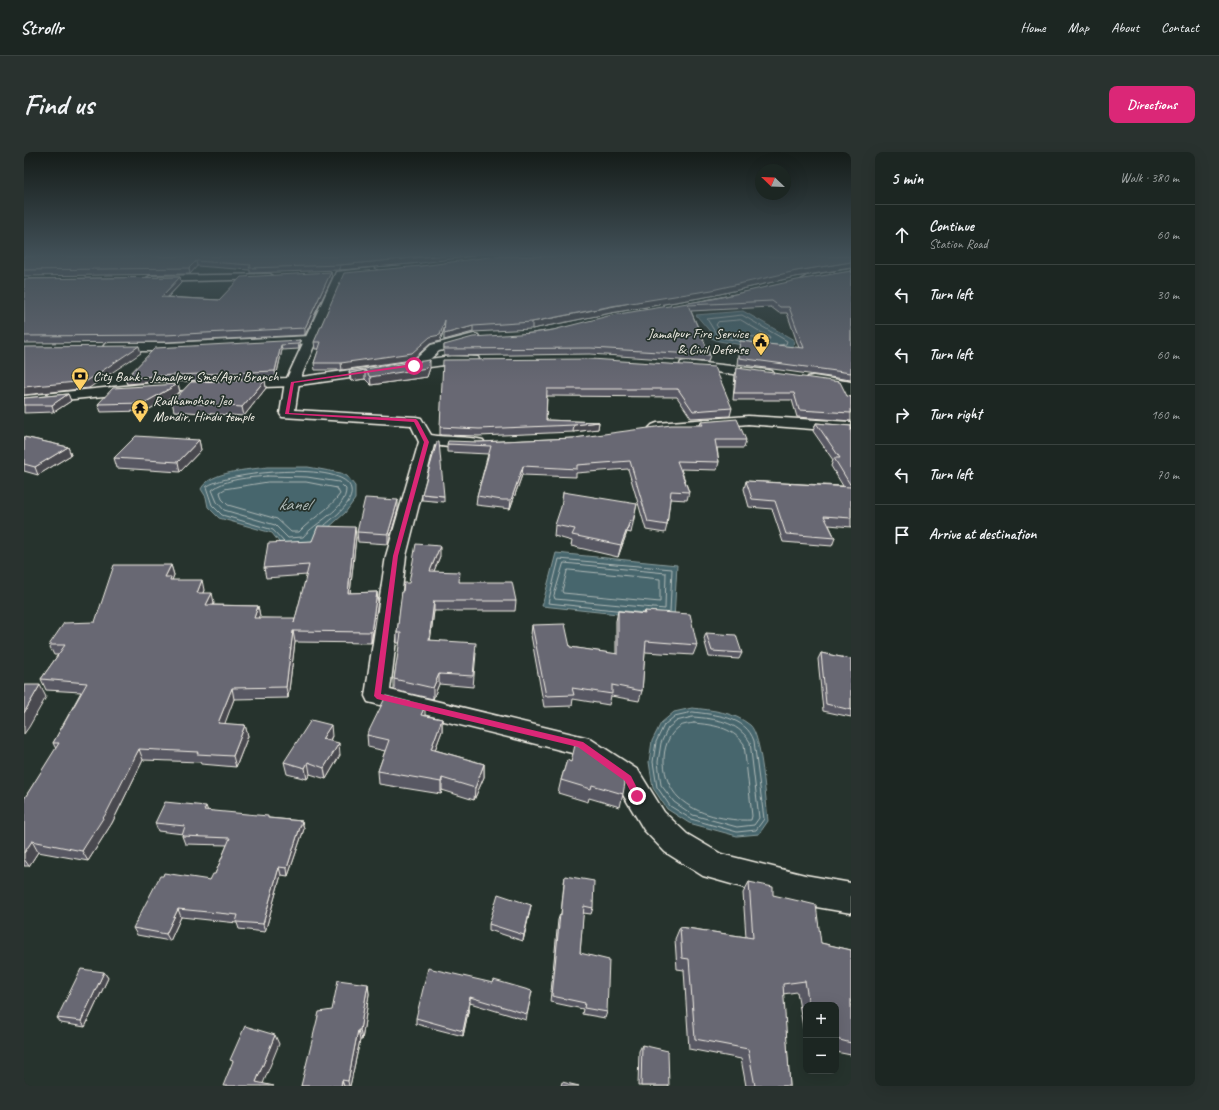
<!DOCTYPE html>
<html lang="en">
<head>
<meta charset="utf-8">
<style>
  body { margin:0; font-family:Caveat,sans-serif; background:#29322f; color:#f1f3f6 }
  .controls { position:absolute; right:12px; bottom:12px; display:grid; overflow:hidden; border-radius:8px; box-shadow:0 4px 16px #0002 }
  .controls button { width:36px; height:36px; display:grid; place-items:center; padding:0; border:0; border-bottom:1px solid #3a4340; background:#1c2622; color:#f1f3f6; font:20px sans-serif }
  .compass { position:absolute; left:731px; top:12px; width:36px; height:36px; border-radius:50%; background:#1c2622; box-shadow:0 4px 16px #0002; rotate:293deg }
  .stop { position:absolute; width:12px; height:12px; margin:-9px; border:3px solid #db2777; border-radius:50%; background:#fff }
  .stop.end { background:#db2777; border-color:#fff; box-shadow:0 1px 4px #0008 }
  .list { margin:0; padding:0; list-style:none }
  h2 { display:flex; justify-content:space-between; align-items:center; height:52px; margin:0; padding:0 16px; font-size:17px }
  h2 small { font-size:13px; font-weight:400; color:#a0a5a5 }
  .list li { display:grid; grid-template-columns:26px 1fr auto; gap:12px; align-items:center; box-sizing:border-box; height:60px; padding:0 16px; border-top:1px solid #3a4340 }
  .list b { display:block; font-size:15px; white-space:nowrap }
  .list p { margin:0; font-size:13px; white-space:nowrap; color:#a0a5a5 }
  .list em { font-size:13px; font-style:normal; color:#a0a5a5 }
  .icon { flex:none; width:22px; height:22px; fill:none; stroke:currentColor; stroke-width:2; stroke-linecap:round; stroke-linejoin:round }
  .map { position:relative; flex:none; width:827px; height:934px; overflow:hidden; border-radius:8px }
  header { display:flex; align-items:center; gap:24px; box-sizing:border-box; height:56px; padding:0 20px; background:#1c2622; border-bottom:1px solid #3a4340 }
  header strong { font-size:19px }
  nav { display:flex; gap:22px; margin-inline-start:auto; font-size:14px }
  .intro { display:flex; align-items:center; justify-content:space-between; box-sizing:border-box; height:96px; padding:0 24px }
  h1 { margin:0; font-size:28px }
  .button { padding:10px 18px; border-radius:8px; background:#db2777; color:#fff; font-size:14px; font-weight:700 }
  main { display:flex; gap:24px; padding:0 24px }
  aside { flex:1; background:#1c2622; border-radius:8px; box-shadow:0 4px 16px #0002 }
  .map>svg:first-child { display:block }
  .water { fill:#47666d; stroke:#8c9e9e }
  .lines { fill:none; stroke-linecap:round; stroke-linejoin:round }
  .shore { stroke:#afb9b7; stroke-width:1 }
  .minor-casing { stroke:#f4f1e8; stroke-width:3 }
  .major-casing { stroke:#f4f1e8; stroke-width:3 }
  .minor { fill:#26332d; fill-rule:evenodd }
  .major { fill:#26332d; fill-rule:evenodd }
  .wall { fill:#595963; stroke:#f4f1e8 }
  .shaded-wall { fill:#494850; stroke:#f4f1e8 }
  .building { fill:#686773; stroke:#f4f1e8 }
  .route { fill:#db2777 }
  .labels { text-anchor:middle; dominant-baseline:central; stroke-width:3.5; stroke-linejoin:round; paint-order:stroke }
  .far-poi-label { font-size:14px; fill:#f4f1e8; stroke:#26332d; text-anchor:start }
  .water-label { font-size:18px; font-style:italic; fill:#afb9b7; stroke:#26332d }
</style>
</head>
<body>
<header>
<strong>Strollr</strong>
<nav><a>Home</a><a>Map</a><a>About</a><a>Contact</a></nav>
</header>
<div class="intro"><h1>Find us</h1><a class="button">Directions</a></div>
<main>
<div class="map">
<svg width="827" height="934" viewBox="0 0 827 934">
  <rect width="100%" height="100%" fill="#26332d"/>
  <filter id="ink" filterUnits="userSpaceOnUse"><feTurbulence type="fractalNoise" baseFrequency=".025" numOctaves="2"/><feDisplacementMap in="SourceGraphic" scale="8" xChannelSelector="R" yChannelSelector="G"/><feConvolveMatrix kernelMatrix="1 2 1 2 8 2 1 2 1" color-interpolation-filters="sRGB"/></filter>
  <g filter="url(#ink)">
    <g class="water">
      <path d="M719 159 770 188 769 195 747 198 695 189 687 186 689 183 672 163Z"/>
      <path d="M243 315H284L317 321 323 324 331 334V347L321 361 303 377 292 383 286 391 258 394 248 381 195 366 184 355 182 345 177 337C186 319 225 318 243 315Z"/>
      <path d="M532 401 653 413 650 468 518 454Z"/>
      <path d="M668 556C688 558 710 560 726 573 738 583 742 650 744 669L735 682 713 684 665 671 643 657 629 636 625 610 628 589 637 571 650 560Z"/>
    </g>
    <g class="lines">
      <g class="shore">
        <path d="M717 168 745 185 746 187 699 181 692 173 694 170Z"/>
        <path d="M715 189 694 185 683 167 718 163 763 189 762 192 755 193"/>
        <path d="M243 324 283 325 315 330 322 337C322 358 291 370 279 385L264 386 251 373 200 358 193 350 188 338C202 326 225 326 243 324Z"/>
        <path d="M244 330H282L313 336 316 342C305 358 288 366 275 380H267L253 367 204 353 198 347 196 340 201 337Z"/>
        <path d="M260 390 249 378 198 363 188 353 182 335C201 320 322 308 327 337 330 351 310 365 301 373"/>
        <path d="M540 411 642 421 641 457 531 447 530 444Z"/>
        <path d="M545 418 636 427V450L539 441 538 439 543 419Z"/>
        <path d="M620 461 524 451 535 407 648 417 646 460"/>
        <path d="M669 560C691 563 722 564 730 589L740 667 732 678 713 680 667 667 646 654 633 635 629 610 632 590 640 573 651 564Z"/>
        <path d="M669 565C692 567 713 569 726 590L735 666 730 673 713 675 669 663 650 650 637 633 634 610 637 591 644 576 653 569Z"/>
        <path d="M670 571C689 573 708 575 720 592L728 664 727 668C703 669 673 663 655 646 637 629 633 591 655 575 659 572 665 572 670 571Z"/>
      </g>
      <g class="minor-casing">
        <g id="minor">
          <path d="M827 117V123L783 130 778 127 783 124Z"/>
          <path d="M246 122 251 125 249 127 126 130 121 127 126 124Z"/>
          <path d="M450 182 454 183 456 186 454 189 415 199 395 217H385L384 214 407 193Z"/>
          <path d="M287 184 291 185 293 188 291 191 143 199H85L81 198 79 195 81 192 85 191H143Z"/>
          <path d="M268 226 273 227 275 230 271 258 392 265 397 266 407 283C424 286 442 284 459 288L461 291 459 294C444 298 425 295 410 293L382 404 366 538 565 586 614 618 640 660 663 682 697 702 781 723 827 731V761L781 753 679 724 641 700 620 678 594 634 548 601 344 550 341 544 362 404 395 290 387 273 258 265 256 262 261 230 263 227Z"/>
          <path d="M820 229 825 230 827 233V252L822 251 813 233 815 230Z"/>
          <path d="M724 264 827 270V280L724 272 633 281 628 279 625 276 628 273 633 271Z"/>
        </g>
      </g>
      <g class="major-casing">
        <g id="major">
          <path d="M349 116 354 119 352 121 319 125 277 225 427 204 454 205 455 208 454 211 427 212 268 234 130 239 0 252V244L130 231 263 226 312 120Z"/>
          <path d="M662 209 743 218 748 219 750 222 748 225 743 226 657 216 656 213 657 210Z"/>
          <path d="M789 224 827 230V238L784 231 782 228 784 225Z"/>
        </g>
      </g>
      <use href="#minor" class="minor"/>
      <use href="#major" class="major"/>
    </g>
    <g class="wall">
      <path d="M0 104 397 111 316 118 226 121V118L173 114 166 122 0 124Z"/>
      <path d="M827 104V116L771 125 687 144 587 161 508 177 449 180 420 188 421 175 416 189 406 192 388 208 318 218H291L290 211 295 197H291L290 190 397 114Z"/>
      <path d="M827 119V228L713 212 715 196 716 189 775 196 763 161H755L747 155 667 159 686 203 684 210 566 202 420 204V193L529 178Z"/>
      <path d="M307 120 308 126 281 183 143 190 0 191V127L156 125 157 131 144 145 195 148Z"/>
      <path d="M276 188V193L275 197 258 198 252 225 130 230 103 232 101 227Z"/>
      <path d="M567 207 708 256 706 264 667 266 653 245 523 244 522 268 575 270 574 277 549 280 455 284 416 283V275Z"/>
      <path d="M406 216 403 225 347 233 341 227 327 229 326 228 325 219Z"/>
      <path d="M713 216 827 245V269L773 265 768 248H709L711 223Z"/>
      <path d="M241 228 242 236 220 264 150 259 148 250Z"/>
      <path d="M154 232 156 240 122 259 77 260 74 252Z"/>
      <path d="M44 242 47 249 30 260 0 261V246Z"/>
      <path d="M677 270 722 288 720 296H693L695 310 693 318 657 317 665 340 663 348 646 347 643 373 641 381 622 378 604 317 552 321V325L498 323 486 357 478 356 452 353 453 344 464 302 423 300V292L455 290 550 286 676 273Z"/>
      <path d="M792 271 827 274V375L805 373 811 386 808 394 759 390 748 357 725 355 720 337 722 329 819 334 807 314 809 308 789 279Z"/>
      <path d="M0 285 44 295 47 303 14 323 0 319Z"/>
      <path d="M175 288 177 298 156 320 93 316 90 306Z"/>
      <path d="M398 342 420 344V350L398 348Z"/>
      <path d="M613 352 607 381 603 380 594 405 547 394 548 389 530 384 531 373Z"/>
      <path d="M374 357 364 392 334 390 333 380Z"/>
      <path d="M332 385 326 441 353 440 354 450 347 491 271 490 264 546 210 547 200 572 221 573 224 584 212 615 177 612 176 610 119 608 88 671 64 709 14 700 5 714H0V647L32 597 29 591 57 540 22 538 17 527 34 503H30L25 493 71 470 147 413 150 423 148 428 180 438 179 441 190 451 189 453 234 454 236 464 235 466 271 467 283 423 242 426 240 416 288 389Z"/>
      <path d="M416 404 410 419 435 430 492 449 491 459H410L406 488 452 501 449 535 415 532 409 547 370 538V527L376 491H373V481L379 439 385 431Z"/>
      <path d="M594 459 620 462 621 459 673 493 669 503 621 500 618 539 615 549 587 544 585 553 549 547 548 554 520 555 507 483 508 473 546 495 592 502V469Z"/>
      <path d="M682 481 718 501 715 507 685 505 680 487Z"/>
      <path d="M797 501 827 507V565L799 559 794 507Z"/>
      <path d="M401 563 418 567V579L411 598 460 612V625L450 648 418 638 417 642 355 632 354 619 361 599 344 595 343 583Z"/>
      <path d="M308 584 306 589 316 603 302 627 286 622 283 627 263 622 260 610Z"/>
      <path d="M543 608 599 642 596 655 565 646 564 650 534 641 537 628Z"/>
      <path d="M184 659 245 666 278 669 280 677 264 724 257 723 241 780 215 777 213 771 157 765 146 789 113 783 109 776 186 728 191 722 203 693 161 692 158 684 159 682 134 679 131 671Z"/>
      <path d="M541 724 569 756 567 762 559 761 556 801 583 860 581 866 558 862 559 857 526 850 534 768 536 762H537L540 731Z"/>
      <path d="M725 730 749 743 797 791 827 798V903L812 900V853H782V892L773 840 759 842 766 934H722L717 907 665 897 660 818 653 817 651 787 656 775 722 785 719 741Z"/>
      <path d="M507 753 499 789 465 778V772Z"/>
      <path d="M80 820 84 826 61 875 37 871 33 866Z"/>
      <path d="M469 831 508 839 502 868 446 851 439 884 392 872V866Z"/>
      <path d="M344 832 345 842 338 888H336L326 934H277L308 858Z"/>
      <path d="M618 893 645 934H614L615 899Z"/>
    </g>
    <g class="shaded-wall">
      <path d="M409 104H450L397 111 316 118V113Z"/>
      <path d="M172 109 173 114 166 122 165 116Z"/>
      <path d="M827 110V116L771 125 687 144 587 161 508 177V170L772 119Z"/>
      <path d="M307 120 308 126 281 183V176Z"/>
      <path d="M156 125 157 131 138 151 137 145Z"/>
      <path d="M421 168V174L416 189 406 192 388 208 318 218 317 211Z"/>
      <path d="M449 174V180L420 188V182Z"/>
      <path d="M276 188V193L275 197 274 192Z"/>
      <path d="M257 193 258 198 252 225 251 219Z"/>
      <path d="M115 194 117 201 65 236 0 243V235Z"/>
      <path d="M406 208V216L403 225 347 233 346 225Z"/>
      <path d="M341 218V227L327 229 326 221Z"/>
      <path d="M129 224 130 230 103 232 101 227Z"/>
      <path d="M241 228 242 236 220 264 218 255Z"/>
      <path d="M154 232 156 240 122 259 120 251Z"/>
      <path d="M44 242 47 249 30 260 28 253Z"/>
      <path d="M575 270 574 277 549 280 550 273Z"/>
      <path d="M175 288 177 298 156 320 154 310Z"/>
      <path d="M44 295 47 303 14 323 11 315Z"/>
      <path d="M499 314 498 323 486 357 487 348Z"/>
      <path d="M374 348V357L364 392V382Z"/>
      <path d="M606 369 603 380 594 405 597 393Z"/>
      <path d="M331 375 332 385 325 451 324 441Z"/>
      <path d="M416 394V404L406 429V419Z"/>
      <path d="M147 413 150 423 147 431 141 425Z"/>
      <path d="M178 428 180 438 175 451 173 441Z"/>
      <path d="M353 440 354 450 347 491V480Z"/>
      <path d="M188 441 190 451 185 463 182 453Z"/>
      <path d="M410 449V459L405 498V488Z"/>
      <path d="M234 454 236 464 232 476 230 466Z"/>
      <path d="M269 479 271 490 264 546 262 535Z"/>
      <path d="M415 522V532L409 547V536Z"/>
      <path d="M16 533 22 545 5 575 0 582V561Z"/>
      <path d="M208 536 210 547 197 582 194 571Z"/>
      <path d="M401 554V566L397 563Z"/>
      <path d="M418 567V579L407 609V597Z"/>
      <path d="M221 573 224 584 212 615 209 604Z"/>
      <path d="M307 573 308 584 300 598 298 587Z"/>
      <path d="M315 591 316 603 302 627 300 616Z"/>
      <path d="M115 597 119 608 88 671 64 709 58 699Z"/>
      <path d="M284 610 286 622 283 627 281 616Z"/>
      <path d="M460 612V625L450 648 451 636Z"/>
      <path d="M418 626V638L417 642V630Z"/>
      <path d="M182 654 185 662 180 658Z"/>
      <path d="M278 669 280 677 264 724 263 716Z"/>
      <path d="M8 689 14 700 5 714 0 707V701Z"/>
      <path d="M255 715 257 723 241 780 239 772Z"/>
      <path d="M507 753 506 759 499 789 500 783Z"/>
      <path d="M154 757 157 765 146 789 142 782Z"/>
      <path d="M80 820 84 826 61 875 57 869Z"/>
      <path d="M344 832 345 842 338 888 336 878Z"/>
      <path d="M446 845V851L439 884V879Z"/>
      <path d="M334 878 336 888 326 934H325L324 929Z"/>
      <path d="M251 883 255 892 238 934 232 930Z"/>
      <path d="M318 928 320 934H317Z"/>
    </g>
    <g class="building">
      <path d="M0 104H409L316 113 225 116 227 113 172 109 165 116 0 118Z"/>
      <path d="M473 104H827V110L772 119 688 138 588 154 508 170 449 174 420 182 421 168 416 183 406 185 388 201 317 211H290L297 190H290L320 121 397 114Z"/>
      <path d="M827 119V221L715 206 716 189 780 196 765 155H756L748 149 664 153 686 203 567 196 420 197V193L449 185 509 181 529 178 588 163 689 147 773 128Z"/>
      <path d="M307 120 281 176 141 183 0 184V127L156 125 137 145 195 148 217 125Z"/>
      <path d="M276 188 274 192 257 193 251 219 129 224 101 227 131 196Z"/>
      <path d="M115 194 63 229 0 235V195Z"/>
      <path d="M567 207 691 215 708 256 669 259 654 237H523L522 268 575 270 550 273 455 277 416 275 419 208Z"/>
      <path d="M406 208 403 216 346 225 341 218 326 221 325 219Z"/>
      <path d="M713 216 816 230 823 244 827 245V261L775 258 770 241H710Z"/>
      <path d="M241 228 218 255 148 250 167 230Z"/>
      <path d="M154 232 120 251 74 252 89 236Z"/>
      <path d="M44 242 28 253H0V246Z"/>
      <path d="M713 267 722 288H691L695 310 653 309 665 340 647 339 643 373 624 370 606 309 553 313V317L499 314 487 348H478L453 344 467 294 423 292 424 289 455 290 550 286 647 273H679L677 270Z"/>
      <path d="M792 271 827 274V334L810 306H816Z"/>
      <path d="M112 284 175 288 154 310 90 306Z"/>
      <path d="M0 285 44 295 11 315 0 312Z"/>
      <path d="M413 290H415L420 344 398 342Z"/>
      <path d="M722 329 827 335V366L800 364 811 386 762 382 751 349 728 347Z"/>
      <path d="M539 340 613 352 609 369H606L597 393 548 383 551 377 531 373 537 355Z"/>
      <path d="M341 346 374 348 364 382 333 380Z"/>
      <path d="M294 374 331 375 324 441 353 440 347 480 269 479 262 535 208 536 194 571 221 573 209 604 173 602 174 600 115 597 83 660 58 699 8 689 0 701V647L35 591H29L63 531 17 527 41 493H25L40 471 71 470 90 413H147L141 425H147L146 428H178L173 441H188L182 453 234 454 230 466H271L270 471 285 413 240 416 244 391 288 389Z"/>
      <path d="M392 392 416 394 406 419 436 420 435 430H488L492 449H410L405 488 452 491 449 524 415 522 409 536 370 527 377 481H373L378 439H379L380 431H385Z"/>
      <path d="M594 459 622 462 621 459 666 462 673 493 622 489 618 539 588 533V542L548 536 550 543 522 544 508 473 541 472 546 495 594 502Z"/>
      <path d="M682 481 712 483 718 501 688 499Z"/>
      <path d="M797 501 827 507V558L802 552Z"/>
      <path d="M0 533H16L0 561Z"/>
      <path d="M362 544 401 554 397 563 418 567 407 597 460 612 451 636 418 626 417 630 354 619 365 588 343 583Z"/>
      <path d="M287 568 307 573 298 587 315 591 300 616 284 610 281 616 260 610Z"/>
      <path d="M551 593 558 595 596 622 601 631 599 642 568 633 567 637 537 628 543 608 547 610Z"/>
      <path d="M141 650 182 654 180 658 244 664V666L278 669 263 716 255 715 239 772 212 770 214 763 154 757 142 782 109 776 136 724H139L140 721 186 728 189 722H191L206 686 158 684 161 674 131 671Z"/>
      <path d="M541 724 570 729 569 756 560 754 556 801 585 808 583 860 560 856 561 851 528 844 536 762 537 763Z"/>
      <path d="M725 730 749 735V743L792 753 797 791 827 798V891L812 887V853H785L781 829 759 832 766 934H731L724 897 671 887 665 807 658 806 656 775 729 786Z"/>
      <path d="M474 742 507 753 500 783 465 772Z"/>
      <path d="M404 816 469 831 470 828 508 839 503 862 446 845 439 879 392 866Z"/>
      <path d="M57 817 80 820 57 869 33 866Z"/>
      <path d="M314 828 344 832 336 878H334L324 929 318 928 317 934H277L295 860 308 858Z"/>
      <path d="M221 874 251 883 232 930 250 934H199L209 909 206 908Z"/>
      <path d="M618 893 644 899 645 934H617Z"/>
      <path d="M538 930 555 934H537Z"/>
    </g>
  </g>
  <linearGradient id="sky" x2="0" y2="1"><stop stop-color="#151c19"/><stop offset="0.44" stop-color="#415057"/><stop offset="1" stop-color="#415057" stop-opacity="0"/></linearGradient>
  <rect width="827" height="234" fill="url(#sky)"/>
  <path class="route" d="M390 212 391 214 270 231 265 261 392 267 394 269 405 290 374 404 357 542 559 590 607 624 617 644 616 646H610L601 629 554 595 353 547 350 544 369 404 400 290 390 270 261 262 267 230Z"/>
  <defs>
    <g id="civic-pin" transform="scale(0.9)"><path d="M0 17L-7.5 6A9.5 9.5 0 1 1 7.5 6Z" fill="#ffd166" stroke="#26332d"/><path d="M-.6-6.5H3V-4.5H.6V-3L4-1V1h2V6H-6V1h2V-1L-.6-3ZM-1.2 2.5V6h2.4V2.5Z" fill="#111"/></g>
    <g id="bank-pin" transform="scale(0.9)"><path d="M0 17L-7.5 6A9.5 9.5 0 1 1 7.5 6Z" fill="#ffd166" stroke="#26332d"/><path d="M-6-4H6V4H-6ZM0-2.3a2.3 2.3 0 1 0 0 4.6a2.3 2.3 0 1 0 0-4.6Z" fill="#111"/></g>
    <g id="temple-pin" transform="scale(0.9)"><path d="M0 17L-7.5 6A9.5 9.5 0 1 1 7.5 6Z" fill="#ffd166" stroke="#26332d"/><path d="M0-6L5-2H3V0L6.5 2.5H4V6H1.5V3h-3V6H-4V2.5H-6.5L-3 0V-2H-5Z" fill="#111"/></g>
  </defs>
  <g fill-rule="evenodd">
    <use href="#civic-pin" x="737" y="189"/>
    <use href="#bank-pin" x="56" y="224"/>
    <use href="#temple-pin" x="116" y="256"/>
  </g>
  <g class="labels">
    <g class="far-poi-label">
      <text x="724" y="181" text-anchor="end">Jamalpur Fire Service<tspan x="724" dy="16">&amp; Civil Defense</tspan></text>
      <text x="69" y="224">City Bank - Jamalpur Sme/Agri Branch</text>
      <text x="129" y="248">Radhamohon Jeo<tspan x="129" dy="16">Mondir, Hindu temple</tspan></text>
    </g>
    <g class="water-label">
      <text x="270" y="352">kanel</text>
    </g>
  </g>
</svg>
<div class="controls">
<button>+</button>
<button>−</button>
</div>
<svg class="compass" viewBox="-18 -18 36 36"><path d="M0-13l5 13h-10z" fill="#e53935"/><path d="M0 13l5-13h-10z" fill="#a0a5a5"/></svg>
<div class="stop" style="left:390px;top:214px"></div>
<div class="stop end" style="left:613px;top:644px"></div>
</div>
<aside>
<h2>5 min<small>Walk · 380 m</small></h2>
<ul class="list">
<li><svg class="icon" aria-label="ahead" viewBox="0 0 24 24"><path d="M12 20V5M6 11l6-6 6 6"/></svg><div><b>Continue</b><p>Station Road</p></div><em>60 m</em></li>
<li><svg class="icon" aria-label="left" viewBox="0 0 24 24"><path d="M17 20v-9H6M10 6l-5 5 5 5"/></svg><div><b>Turn left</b></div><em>30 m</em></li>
<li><svg class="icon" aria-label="left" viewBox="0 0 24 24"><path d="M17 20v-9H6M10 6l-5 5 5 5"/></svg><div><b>Turn left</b></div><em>60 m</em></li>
<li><svg class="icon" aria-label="right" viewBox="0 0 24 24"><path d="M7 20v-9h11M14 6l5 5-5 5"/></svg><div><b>Turn right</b></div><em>160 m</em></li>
<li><svg class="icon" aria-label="left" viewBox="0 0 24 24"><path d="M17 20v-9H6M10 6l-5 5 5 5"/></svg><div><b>Turn left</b></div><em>70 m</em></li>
<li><svg class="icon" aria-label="arrive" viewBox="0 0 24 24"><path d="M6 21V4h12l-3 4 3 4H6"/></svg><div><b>Arrive at destination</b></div></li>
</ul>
</aside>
</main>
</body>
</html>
